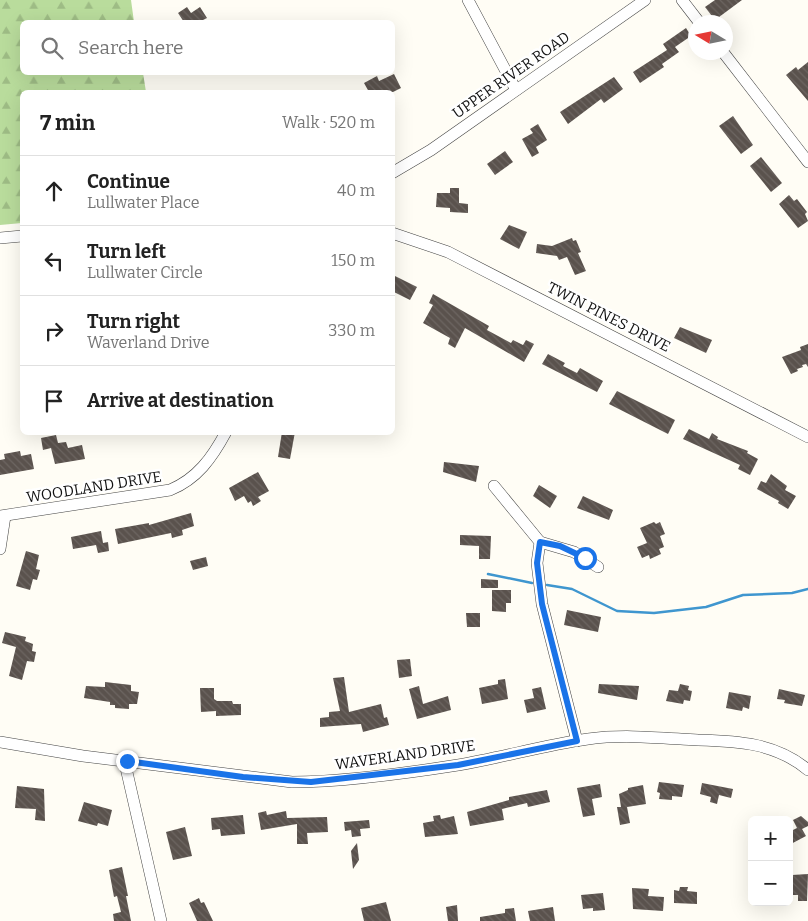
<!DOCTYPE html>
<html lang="en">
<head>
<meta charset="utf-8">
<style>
  body { margin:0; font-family:Bitter,serif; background:#f2f2f2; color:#222 }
  .controls { position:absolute; right:15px; bottom:15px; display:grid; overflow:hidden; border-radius:8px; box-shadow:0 5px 20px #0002 }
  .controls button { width:45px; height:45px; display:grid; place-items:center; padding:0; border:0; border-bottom:1px solid #e0e0e0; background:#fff; color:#222; font:25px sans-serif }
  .compass { position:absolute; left:688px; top:15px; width:45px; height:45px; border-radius:50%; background:#fff; box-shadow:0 5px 20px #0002; rotate:280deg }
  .stop { position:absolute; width:15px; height:15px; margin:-11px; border:4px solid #1a73e8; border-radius:50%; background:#fff }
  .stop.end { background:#1a73e8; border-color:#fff; box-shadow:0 1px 5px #0008 }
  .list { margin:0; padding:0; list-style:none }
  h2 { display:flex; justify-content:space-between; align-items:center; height:65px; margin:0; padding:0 20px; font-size:21px }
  h2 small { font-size:16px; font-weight:400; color:#767676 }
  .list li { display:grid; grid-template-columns:32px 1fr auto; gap:15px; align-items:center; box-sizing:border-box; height:70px; padding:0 20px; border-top:1px solid #e0e0e0 }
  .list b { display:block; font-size:19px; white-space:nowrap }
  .list p { margin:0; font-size:16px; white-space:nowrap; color:#767676 }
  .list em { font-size:16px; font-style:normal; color:#767676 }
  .icon { flex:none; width:28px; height:28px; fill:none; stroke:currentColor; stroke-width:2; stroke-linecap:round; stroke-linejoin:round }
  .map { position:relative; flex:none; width:808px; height:921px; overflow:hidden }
  .search { position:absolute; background:#fff; box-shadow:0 5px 20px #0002; left:20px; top:20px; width:375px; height:55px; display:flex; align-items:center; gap:12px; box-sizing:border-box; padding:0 18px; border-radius:8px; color:#767676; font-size:19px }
  .panel { position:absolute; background:#fff; box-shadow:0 5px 20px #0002; left:20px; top:90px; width:375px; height:345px; border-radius:8px }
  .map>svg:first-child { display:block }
  .forest { fill:url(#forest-firs) }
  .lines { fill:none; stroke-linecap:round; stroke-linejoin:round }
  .stream { stroke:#3f96cf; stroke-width:2.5 }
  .building { fill:url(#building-back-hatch) }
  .minor-casing { stroke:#444; stroke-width:12 }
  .minor { stroke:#fff; stroke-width:11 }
  .route { stroke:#1a73e8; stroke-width:6 }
  .labels { text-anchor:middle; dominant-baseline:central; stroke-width:5; stroke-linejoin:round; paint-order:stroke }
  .street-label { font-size:15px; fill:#111; stroke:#fff }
</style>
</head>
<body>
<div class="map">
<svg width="808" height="921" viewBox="0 0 808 921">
  <defs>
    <pattern id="forest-firs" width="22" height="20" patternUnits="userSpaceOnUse" patternTransform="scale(1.25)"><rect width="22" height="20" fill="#b9dc9c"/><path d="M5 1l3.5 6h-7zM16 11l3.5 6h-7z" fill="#9ebc85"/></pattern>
    <pattern id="building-back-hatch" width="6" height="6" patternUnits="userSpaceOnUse" patternTransform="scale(1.25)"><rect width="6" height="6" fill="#5a524d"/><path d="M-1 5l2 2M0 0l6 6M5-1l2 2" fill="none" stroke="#6d6662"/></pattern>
  </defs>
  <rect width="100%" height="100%" fill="#fffdf5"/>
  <path class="forest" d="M0 0H131L134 22H22V72L143 73 146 92H22V223L0 225Z"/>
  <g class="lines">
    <g class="stream">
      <path d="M488 574 532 583"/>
      <path d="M547 585 572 589 617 611 654 613 706 607 743 595 792 593 808 589"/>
    </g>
  </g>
  <g class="building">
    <path d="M715 0H742L715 20 705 7Z"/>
    <path d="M187 7 191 13 200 7 207 18 199 22H184L178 13Z"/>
    <path d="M686 28 691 36 675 47 679 52 662 64 664 67 640 83 633 72 667 50 663 44Z"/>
    <path d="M808 62V101L786 75 796 67 798 70Z"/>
    <path d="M394 74 401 88 393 92H369L364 83 377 76 379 81Z"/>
    <path d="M614 77 623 89 604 103 601 99 568 124 560 112Z"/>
    <path d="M733 116 753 145 741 154 719 126Z"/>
    <path d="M538 124 547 140 536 147 539 153 532 157 522 139 533 133 530 129Z"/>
    <path d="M505 151 513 162 495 175 487 164Z"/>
    <path d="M761 157 782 183 771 192 750 166Z"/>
    <path d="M450 188H459V203L468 204V213L450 212V208L436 207 437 193H450Z"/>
    <path d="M789 195 794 201 797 199 807 212 805 214 808 221 798 228 779 204Z"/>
    <path d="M509 225 527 232 519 249 500 239Z"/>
    <path d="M572 238 573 241 576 240 581 252 578 253 586 271 575 275 567 257 559 260 557 256 536 253 537 244 552 246Z"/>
    <path d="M395 276 417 287 410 300 392 291V281Z"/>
    <path d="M433 294 489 326 487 330 511 343 513 340 523 345 526 340 534 344 524 362 465 328 455 348 448 344 450 338 423 323 433 305 429 303Z"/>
    <path d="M680 327 712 340 706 353 674 338Z"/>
    <path d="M808 344V367L806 364 802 365 803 367 797 369 798 371 791 374 782 357 801 350 800 347Z"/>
    <path d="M548 354 565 363 563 366 577 373 580 368 603 381 597 392 542 364Z"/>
    <path d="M617 391 675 420 668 434 609 404Z"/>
    <path d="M689 429 709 439 712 433 718 437 717 439 748 451 747 453 758 459 750 475 738 469 740 465 683 439Z"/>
    <path d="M282 432H295L290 459 278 457Z"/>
    <path d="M56 435 58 443 66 442 68 448 82 445 85 459 55 464 51 448 43 450 41 438Z"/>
    <path d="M20 451 21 456 31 454 34 469 0 475V460L5 459 4 454Z"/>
    <path d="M444 462 479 466 476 482 443 472Z"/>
    <path d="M258 472 269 491 258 497 261 501 253 506 251 501 248 503 244 496 235 501 229 488Z"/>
    <path d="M771 474 787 486 785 490 796 496 788 509 778 503 779 501 757 489 761 481 766 483Z"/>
    <path d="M539 485 557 496 550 508 533 496Z"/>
    <path d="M583 496 613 510 609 520 577 508Z"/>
    <path d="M191 513 194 526 182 530 183 535 172 538 171 533 118 544 115 529 149 523V525Z"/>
    <path d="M654 522 656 524 660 522 665 534 660 536 664 547 659 549 661 554 650 559 649 555 642 558 637 547 647 543 640 528Z"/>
    <path d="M101 531 103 543 108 542 109 551 98 553 96 545 73 549 71 537Z"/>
    <path d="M460 535 491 536 490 559H479V546L460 545Z"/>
    <path d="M26 551 39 555 36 569 40 570 37 580 33 579 30 590 16 586Z"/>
    <path d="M206 557 208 566 193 570 190 561Z"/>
    <path d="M481 579 498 580V588H481Z"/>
    <path d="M492 590H511V603H506V612L492 611Z"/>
    <path d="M567 610 601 617 598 632 564 625Z"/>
    <path d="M466 613H480V627H467Z"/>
    <path d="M5 632 26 637 25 641 33 644 32 651 36 652 34 662 27 661 22 680 9 676 16 647 2 643Z"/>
    <path d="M410 659 412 676 399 678 397 660Z"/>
    <path d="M344 677 349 712 381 704 384 718 387 717 389 725 363 732 361 724 320 727V718L329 717V712L340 711 333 678Z"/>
    <path d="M505 679 508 699 482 704 479 688 498 684V680Z"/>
    <path d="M105 682 131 685V691L139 692 137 704H129V709L115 708V705H110V702L84 698 86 686 105 687Z"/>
    <path d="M599 684 639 686 637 700 598 693Z"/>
    <path d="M680 684 689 686 688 690 692 691 690 701 684 700 683 704 666 701 669 690 678 691Z"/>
    <path d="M419 686 423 704 448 696 451 710 417 719 409 689Z"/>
    <path d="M541 687 546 709 527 713 524 700 534 698 532 689Z"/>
    <path d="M200 688H214V699L217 701H232L233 704H241V715L216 716V711L201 712Z"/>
    <path d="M779 689 805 695 802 706 784 703 785 700 777 699Z"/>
    <path d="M729 692 751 696 749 709 743 707 742 711 726 708Z"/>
    <path d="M659 782 684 785 682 797 672 796V800L659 799 660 793 657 792Z"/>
    <path d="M702 783 733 789 731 798 719 795 717 804 710 802 711 797 700 794Z"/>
    <path d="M600 784 602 797 592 799 595 815 583 817 577 788Z"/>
    <path d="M643 785 646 804 627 807 630 823 620 825 617 807H621L619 794 628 790V788Z"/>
    <path d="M17 786 44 789 45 821 35 820 36 809 15 808Z"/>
    <path d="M547 790 550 802 528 807 527 803 502 809 504 820 470 826 467 812 509 800V797Z"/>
    <path d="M84 802 112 810 108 826 98 823 97 826 78 821Z"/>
    <path d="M266 811 267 815 286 811 287 818 327 817 328 832 307 833 308 844H297V824L261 830 258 813Z"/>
    <path d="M243 815 245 834 221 836 220 829 212 830 211 818Z"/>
    <path d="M440 815 441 819 454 816 458 834 425 837 423 823 434 821 433 816Z"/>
    <path d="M801 816 808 822V826L802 829 806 836 789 845V832L797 828 793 820Z"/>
    <path d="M369 820 370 828 360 829 361 836 352 837 351 830 345 831 344 822Z"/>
    <path d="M185 827 192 856 173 860 166 832Z"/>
    <path d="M357 843 359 860 353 869 351 851Z"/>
    <path d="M122 867 128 896H126L131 921H114L113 914 121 912 117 896 114 897 109 870Z"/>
    <path d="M808 874 807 901H798V895H793V890H790V881H792V875Z"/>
    <path d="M680 887H688L687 891 697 892V904L674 903V890L679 891Z"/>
    <path d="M632 888 649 889 648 896 664 897 663 911 633 909Z"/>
    <path d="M603 893 605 910 593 911V908L583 909 581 895Z"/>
    <path d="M199 898 201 903 204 902 213 921H197L189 903Z"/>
    <path d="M386 902 391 921H364L361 908Z"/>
    <path d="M457 905 458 921H448L446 907Z"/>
    <path d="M553 907 555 921H530L528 911Z"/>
    <path d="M514 908 516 921H480V917L505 913V909Z"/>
  </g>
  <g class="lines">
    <g class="minor-casing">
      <g id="minor">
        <path d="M468 0 516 90"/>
        <path d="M682 0 699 22"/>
        <path d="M723 52 808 162"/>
        <path d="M392 173 431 150 645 0"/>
        <path d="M392 233 448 252 808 437"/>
        <path d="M0 238 22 236"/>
        <path d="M494 486 540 542 537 563 542 604 577 741"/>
        <path d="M0 516 170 490C197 479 212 458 226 432"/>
        <path d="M540 542 574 552 598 567"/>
        <path d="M0 549 5 516"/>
        <path d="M0 742 83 756 292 782C342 782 407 773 458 765 501 758 544 745 588 739 624 734 661 738 698 740 738 741 776 743 808 770"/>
        <path d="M127 761 126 768 161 921"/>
      </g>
    </g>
    <use href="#minor" class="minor"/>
  </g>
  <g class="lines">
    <path class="route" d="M127 761 243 777 311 782 458 765 577 741 542 604 537 563 540 542 560 546 585 558"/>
  </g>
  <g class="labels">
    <g class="street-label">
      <text transform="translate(511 75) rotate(-35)">UPPER RIVER ROAD</text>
      <text transform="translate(609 317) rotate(27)">TWIN PINES DRIVE</text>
      <text transform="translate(94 487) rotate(-9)">WOODLAND DRIVE</text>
      <text transform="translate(405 755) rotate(-8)">WAVERLAND DRIVE</text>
    </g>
  </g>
</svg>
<div class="controls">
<button>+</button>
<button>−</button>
</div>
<svg class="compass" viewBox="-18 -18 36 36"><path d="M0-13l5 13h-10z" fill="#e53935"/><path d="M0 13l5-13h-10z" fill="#767676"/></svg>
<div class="stop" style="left:585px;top:558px"></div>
<div class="stop end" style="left:127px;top:761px"></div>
<div class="search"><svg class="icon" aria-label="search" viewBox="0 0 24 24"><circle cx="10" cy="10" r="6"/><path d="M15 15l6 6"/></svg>Search here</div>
<section class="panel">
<h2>7 min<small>Walk · 520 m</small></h2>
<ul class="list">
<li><svg class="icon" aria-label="ahead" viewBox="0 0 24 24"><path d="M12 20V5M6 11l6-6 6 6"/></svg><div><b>Continue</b><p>Lullwater Place</p></div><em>40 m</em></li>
<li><svg class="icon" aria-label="left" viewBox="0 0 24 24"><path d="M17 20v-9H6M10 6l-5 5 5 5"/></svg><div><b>Turn left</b><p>Lullwater Circle</p></div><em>150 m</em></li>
<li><svg class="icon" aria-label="right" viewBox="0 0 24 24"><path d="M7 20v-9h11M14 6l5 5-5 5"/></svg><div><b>Turn right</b><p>Waverland Drive</p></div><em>330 m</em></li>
<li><svg class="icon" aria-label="arrive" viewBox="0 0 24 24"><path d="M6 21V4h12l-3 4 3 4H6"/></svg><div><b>Arrive at destination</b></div></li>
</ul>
</section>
</div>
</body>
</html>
